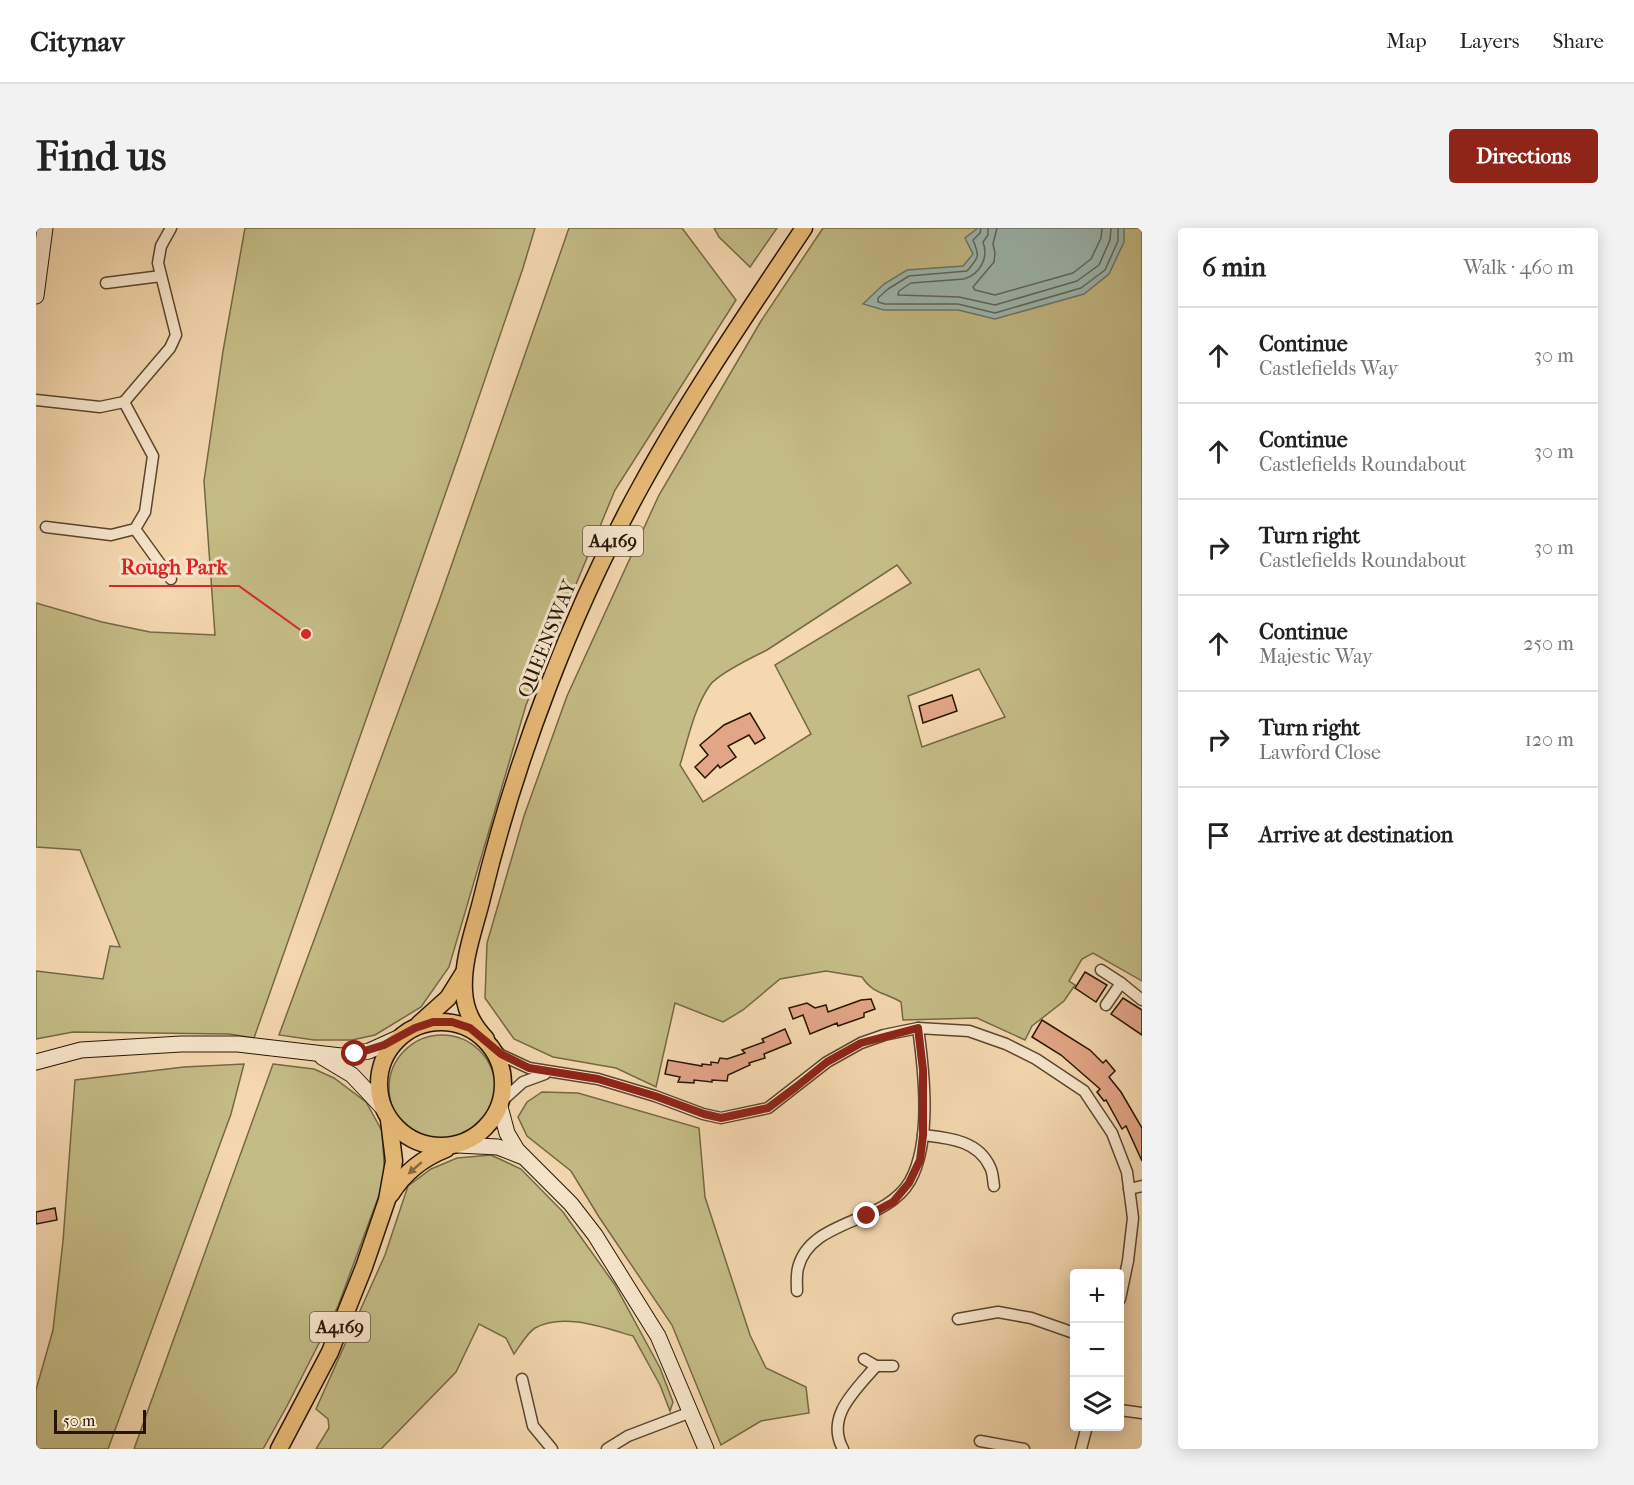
<!DOCTYPE html>
<html lang="en">
<head>
<meta charset="utf-8">
<style>
  body { margin:0; font-family:"IM FELL French Canon",serif; background:#f2f2f2; color:#222 }
  .controls { position:absolute; right:18px; bottom:18px; display:grid; overflow:hidden; border-radius:6px; box-shadow:0 3px 15px #0003 }
  .controls button { width:54px; height:54px; display:grid; place-items:center; padding:0; border:0; border-bottom:2px solid #e0e0e0; background:#fff; color:#222; font:30px sans-serif }
  .scale { position:absolute; left:18px; bottom:15px; width:92px; box-sizing:border-box; padding-left:6px; border:3px solid #261505; border-top:0; font-size:16px; line-height:21px; white-space:nowrap; color:#261505; -webkit-text-stroke:4px #f8e6cc; paint-order:stroke }
  .stop { position:absolute; width:18px; height:18px; margin:-14px; border:4px solid #8f2418; border-radius:50%; background:#fff }
  .stop.end { background:#8f2418; border-color:#fff; box-shadow:0 2px 6px #0008 }
  .list { margin:0; padding:0; list-style:none }
  h2 { display:flex; justify-content:space-between; align-items:center; height:78px; margin:0; padding:0 24px; font-size:26px }
  h2 small { font-size:20px; font-weight:400; color:#767676 }
  .list li { display:grid; grid-template-columns:39px 1fr auto; gap:18px; align-items:center; box-sizing:border-box; height:96px; padding:0 24px; border-top:2px solid #e0e0e0 }
  .list b { display:block; font-size:22px; white-space:nowrap }
  .list p { margin:0; font-size:20px; white-space:nowrap; color:#767676 }
  .list em { font-size:20px; font-style:normal; color:#767676 }
  .icon { flex:none; width:33px; height:33px; fill:none; stroke:currentColor; stroke-width:2; stroke-linecap:round; stroke-linejoin:round }
  .map { position:relative; flex:none; width:1106px; height:1221px; overflow:hidden; border-radius:6px }
  header { display:flex; align-items:center; gap:36px; box-sizing:border-box; height:84px; padding:0 30px; background:#fff; border-bottom:2px solid #e0e0e0 }
  header strong { font-size:28px }
  nav { display:flex; gap:33px; margin-inline-start:auto; font-size:21px }
  .intro { display:flex; align-items:center; justify-content:space-between; box-sizing:border-box; height:144px; padding:0 36px }
  h1 { margin:0; font-size:42px }
  .button { padding:15px 27px; border-radius:6px; background:#8f2418; color:#fff; font-size:21px; font-weight:700 }
  main { display:flex; gap:36px; padding:0 36px }
  aside { flex:1; background:#fff; border-radius:6px; box-shadow:0 3px 15px #0003 }
  .map>svg:first-child { display:block }
  .green { fill:#c4bc86; stroke:#756846; stroke-width:1.5; fill-rule:evenodd }
  .water { fill:#9db9b1; stroke:#6d776c; stroke-width:1.5 }
  .lines { fill:none; stroke-linecap:round; stroke-linejoin:round }
  .shore { stroke:#62675b; stroke-width:1.5 }
  .building { fill:#e2a587; stroke:#261505; stroke-width:1.5 }
  .street-casing { stroke:#5a4630; stroke-width:13 }
  .secondary-casing { stroke:#261505; stroke-width:17 }
  .primary-casing { stroke:#261505; stroke-width:19 }
  .street { stroke:#f8e6cc; stroke-width:10 }
  .secondary { stroke:#f8e6cc; stroke-width:15 }
  .primary { stroke:#eabc78; stroke-width:16 }
  .oneway { fill:#88683e }
  .route { stroke:#8f2418; stroke-width:8 }
  .labels { text-anchor:middle; dominant-baseline:central; stroke-width:6; stroke-linejoin:round; paint-order:stroke }
  .shield { fill:#f8e6cc; stroke:#655441; stroke-width:1.5 }
  .shield-label { font-size:18px; font-weight:bold; fill:#261505 }
  .street-label { font-size:20px; fill:#261505; stroke:#f8e6cc }
  .leader { fill:none; stroke:#d62828; stroke-width:2 }
  .callout-dot { fill:#d62828; stroke:#f8e6cc; stroke-width:2 }
  .callout-label { font-size:21px; text-anchor:middle; font-weight:bold; fill:#d62828; stroke:#f8e6cc; stroke-width:6; stroke-linejoin:round; paint-order:stroke }
</style>
</head>
<body>
<header>
<strong>Citynav</strong>
<nav><a>Map</a><a>Layers</a><a>Share</a></nav>
</header>
<div class="intro"><h1>Find us</h1><a class="button">Directions</a></div>
<main>
<div class="map">
<svg width="1106" height="1221" viewBox="0 0 1106 1221">
  <rect width="100%" height="100%" fill="#f5d8b0"/>
  <filter id="stains"><feTurbulence type="fractalNoise" baseFrequency=".00333" numOctaves="4"/><feColorMatrix values="0 0 0 0 .2 0 0 0 0 .09 0 0 0 0 .02 0 0 0 .5 -.17"/></filter>
  <radialGradient id="worn" r=".72"><stop offset=".6" stop-color="#630" stop-opacity="0"/><stop offset="1" stop-color="#630" stop-opacity=".3"/></radialGradient>
  <g class="green">
    <path d="M209 0H499L487 40 423 227 218 810 193 806 37 804 0 811V743L67 751 74 718 84 719 44 622 0 619V375L66 394 114 404 179 407 168 253 187 123Z"/>
    <path d="M533 0H646L700 72 579 262 490 477 413 739 385 779 339 807 316 812H278L243 807 403 373Z"/>
    <path d="M678 0H741L714 39 683 9Z"/>
    <path d="M787 0H1106V753L1057 725 1046 731 1033 753 1039 757 1028 773 996 798 989 812 941 790 867 792 865 774C848 764 837 766 826 749L790 743 744 751 707 782 687 794 639 775 620 859 580 840 517 829 478 811 449 770 451 715 488 588 531 468 623 267 725 93ZM861 337 875 355 739 437 775 506 667 574 644 537C652 511 658 480 674 457 683 445 717 429 731 422ZM943 441 969 489 886 519 872 468Z"/>
    <circle cx="406" cy="860" r="53"/>
    <path d="M208 836 195 886 72 1221H0V1162L17 1102 27 1013 39 852 148 839Z"/>
    <path d="M237 836 278 841 298 850 330 874 346 903 349 951 302 1078 251 1178 227 1221H98Z"/>
    <path d="M506 864 542 865 663 900 669 969 714 1107 730 1140 770 1159 773 1185 725 1193 685 1217 636 1097 563 989 535 943 491 908 482 889 491 874Z"/>
    <path d="M455 927 485 941 527 984 579 1057 624 1140 637 1174 634 1183 624 1157 597 1108C569 1100 527 1084 499 1100 491 1105 484 1118 478 1126L470 1110 443 1096 420 1144 345 1221H280L293 1200 292 1191 280 1181 349 1027 372 958 395 941 421 930Z"/>
  </g>
  <path class="water" d="M942 0H1088V14L1073 46 1048 66 959 91 922 82H848L827 76 848 56 871 42 927 38 937 26 929 10Z"/>
  <g class="lines">
    <g class="shore">
      <path d="M945 0 944 5 937 12C944 29 943 29 931 43L873 48 852 61 842 70V74L849 76H922L959 85 1045 60 1069 42 1082 13V0"/>
      <path d="M952 0V7L947 14C953 30 944 46 928 51L875 55 863 63 862 67 923 69 959 77 1041 53 1063 37 1074 12 1075 0"/>
      <path d="M961 0 957 16 959 25 958 34 937 59 939 62 959 67 1037 45 1055 31 1065 10 1066 0"/>
    </g>
  </g>
  <g class="building">
    <path d="M916 467 921 483 887 495 883 478Z"/>
    <path d="M714 485 729 510 719 516 713 507 692 518 700 529 684 540 682 537 669 550 659 539 672 527 664 517 688 497Z"/>
    <path d="M1049 744 1071 757 1060 774 1039 760Z"/>
    <path d="M1087 770 1106 782V807L1075 786Z"/>
    <path d="M835 771 839 781 828 785V789L802 798 801 795 774 806 767 787 757 791 753 780 771 775 779 780 790 777 792 784 825 772Z"/>
    <path d="M1006 792 1054 822 1067 835 1070 832 1079 843 1073 849 1085 864 1106 900V933L1090 898 1086 901 1070 872 1068 873 1061 864 1064 861 1025 827 996 809Z"/>
    <path d="M749 801 755 815 728 826 729 830 713 835 714 837 692 847 691 853 676 852V854L658 852V855L642 854 644 849 629 846 632 832 666 838V836L675 837V834L682 835 684 830 691 831 709 825 706 822 728 814 726 811Z"/>
    <path d="M19 980 21 992 0 996V984Z"/>
  </g>
  <g class="lines">
    <g class="street-casing">
      <g id="street">
        <path d="M70 55 125 48"/>
        <path d="M0 172 64 179 88 174 134 120 140 107 122 35 125 18 135 0"/>
        <path d="M10 299 75 307 99 301 109 284 117 228 88 174"/>
        <path d="M99 301 135 351"/>
        <path d="M1065 742 1085 755 1106 772"/>
        <path d="M1070 777 1085 755"/>
        <path d="M457 820 465 827 493 840 562 851 619 868 667 886 685 890 732 880 791 834 825 815 848 807 882 800 933 803 970 816 1000 831 1048 863 1076 905 1091 944 1097 990 1092 1033 1084 1071"/>
        <path d="M466 873 487 854 509 846"/>
        <path d="M887 907C912 910 942 912 954 939 957 944 957 953 958 958"/>
        <path d="M1093 961 1106 958"/>
        <path d="M761 1063C761 1056 760 1048 762 1040 774 990 849 997 874 953 896 914 888 843 882 800"/>
        <path d="M922 1091 962 1084 995 1090 1038 1105"/>
        <path d="M840 1138H857"/>
        <path d="M486 1151 497 1198 516 1221"/>
        <path d="M1084 1182 1106 1185"/>
        <path d="M944 1213 988 1221"/>
        <path d="M571 1221 592 1208 655 1184"/>
        <path d="M807 1221C789 1188 820 1162 840 1138L828 1131"/>
        <path d="M1045 1221 1051 1198"/>
      </g>
    </g>
    <g class="secondary-casing">
      <g id="secondary">
        <path d="M0 68 9 0"/>
        <path d="M286 829 316 847 347 880"/>
        <path d="M0 834 45 822 145 816H202L305 828 333 823 364 809"/>
        <path d="M464 879 471 905 481 922 535 976 559 1007 622 1108 670 1221"/>
        <path d="M422 917 462 919 485 928"/>
      </g>
    </g>
    <g class="primary-casing">
      <g id="primary">
        <circle cx="405" cy="856" r="62"/>
        <path d="M383 796 412 770 427 746"/>
        <path d="M450 811C437 797 429 783 428 763 426 732 439 699 446 670 480 530 536 382 606 256 655 167 712 84 768 0"/>
        <path d="M355 966C368 945 387 930 410 921"/>
        <path d="M243 1221 294 1124 328 1039 351 972 358 933 353 892"/>
      </g>
    </g>
    <use href="#street" class="street"/>
    <use href="#secondary" class="secondary"/>
    <use href="#primary" class="primary"/>
  </g>
  <defs><path id="oneway-solid" d="M-6-.8H1V-3.2L6.5 0L1 3.2V.8H-6Z" transform="scale(1.5)"/></defs>
  <use class="oneway" href="#oneway-solid" transform="translate(379 940) rotate(139)"/>
  <g class="lines">
    <path class="route" d="M319 826 348 817 379 800 397 794H416L434 800 465 826 493 840 562 851 619 868 668 886 685 890 732 880 760 859 791 834 825 815 882 800 887 842V907L884 932 873 955 857 974 831 988"/>
  </g>
  <g class="labels">
    <g class="shield">
      <rect x="547" y="298" width="60" height="30" rx="4.5"/>
      <rect x="274" y="1084" width="60" height="30" rx="4.5"/>
    </g>
    <g class="shield-label">
      <text x="577" y="313">A4169</text>
      <text x="304" y="1099">A4169</text>
    </g>
    <g class="street-label">
      <text transform="translate(511 411) rotate(-68)">QUEENSWAY</text>
    </g>
  </g>
  <path class="leader" d="M270 406L203 358H73"/>
  <circle class="callout-dot" cx="270" cy="406" r="6"/>
  <g class="callout-label">
    <text x="138" y="346">Rough Park</text>
  </g>
  <rect width="100%" height="100%" filter="url(#stains)"/>
  <rect width="100%" height="100%" fill="url(#worn)"/>
</svg>
<div class="controls">
<button>+</button>
<button>−</button>
<button><svg class="icon" aria-label="layers" viewBox="0 0 24 24"><path d="M12 4l9 5-9 5-9-5zM3 14l9 5 9-5"/></svg></button>
</div>
<div class="scale">50 m</div>
<div class="stop" style="left:319px;top:826px"></div>
<div class="stop end" style="left:831px;top:988px"></div>
</div>
<aside>
<h2>6 min<small>Walk · 460 m</small></h2>
<ul class="list">
<li><svg class="icon" aria-label="ahead" viewBox="0 0 24 24"><path d="M12 20V5M6 11l6-6 6 6"/></svg><div><b>Continue</b><p>Castlefields Way</p></div><em>30 m</em></li>
<li><svg class="icon" aria-label="ahead" viewBox="0 0 24 24"><path d="M12 20V5M6 11l6-6 6 6"/></svg><div><b>Continue</b><p>Castlefields Roundabout</p></div><em>30 m</em></li>
<li><svg class="icon" aria-label="right" viewBox="0 0 24 24"><path d="M7 20v-9h11M14 6l5 5-5 5"/></svg><div><b>Turn right</b><p>Castlefields Roundabout</p></div><em>30 m</em></li>
<li><svg class="icon" aria-label="ahead" viewBox="0 0 24 24"><path d="M12 20V5M6 11l6-6 6 6"/></svg><div><b>Continue</b><p>Majestic Way</p></div><em>250 m</em></li>
<li><svg class="icon" aria-label="right" viewBox="0 0 24 24"><path d="M7 20v-9h11M14 6l5 5-5 5"/></svg><div><b>Turn right</b><p>Lawford Close</p></div><em>120 m</em></li>
<li><svg class="icon" aria-label="arrive" viewBox="0 0 24 24"><path d="M6 21V4h12l-3 4 3 4H6"/></svg><div><b>Arrive at destination</b></div></li>
</ul>
</aside>
</main>
</body>
</html>
